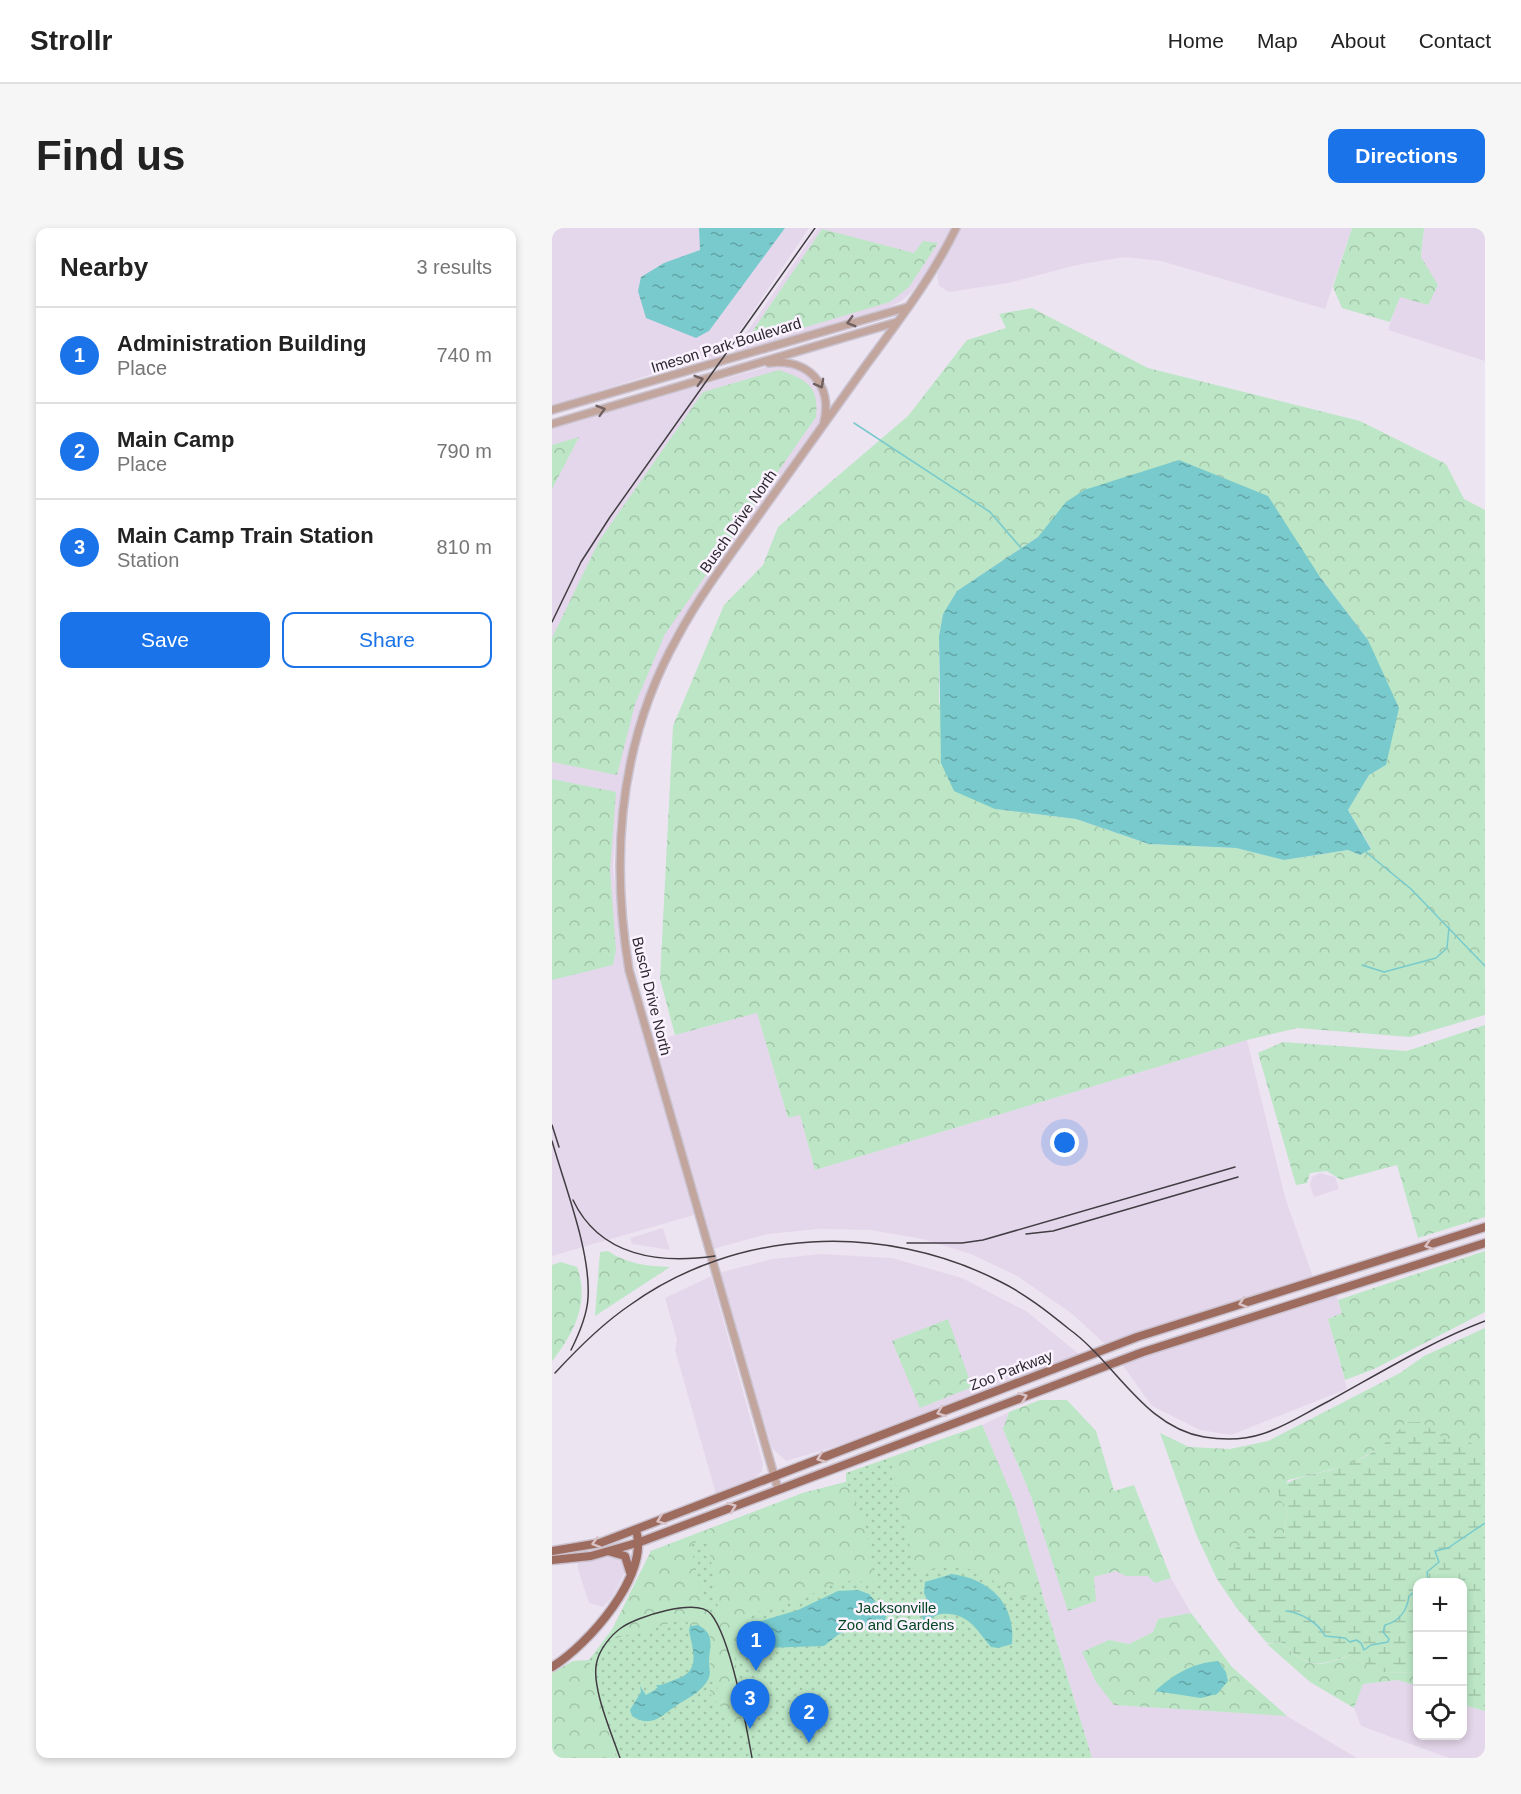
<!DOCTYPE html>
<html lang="en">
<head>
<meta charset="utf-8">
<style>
  body { margin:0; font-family:Arial,sans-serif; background:#f6f6f6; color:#222 }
  .controls { position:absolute; right:18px; bottom:18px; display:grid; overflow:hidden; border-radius:12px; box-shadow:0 3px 9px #0003 }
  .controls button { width:54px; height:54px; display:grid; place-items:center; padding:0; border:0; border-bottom:2px solid #e0e0e0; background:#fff; color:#222; font:30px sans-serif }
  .you { position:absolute; left:513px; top:915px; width:21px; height:21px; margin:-15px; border:4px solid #fff; border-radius:50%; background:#1a73e8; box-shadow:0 0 0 9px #1a73e833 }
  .badge { display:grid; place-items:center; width:39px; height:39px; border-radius:50%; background:#1a73e8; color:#fff; font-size:20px; font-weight:700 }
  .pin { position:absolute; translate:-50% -50px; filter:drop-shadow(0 2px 3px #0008) }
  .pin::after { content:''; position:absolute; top:32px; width:21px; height:18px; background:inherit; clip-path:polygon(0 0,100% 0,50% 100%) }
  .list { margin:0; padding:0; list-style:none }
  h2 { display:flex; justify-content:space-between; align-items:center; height:78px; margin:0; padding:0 24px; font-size:26px }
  h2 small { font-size:20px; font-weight:400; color:#767676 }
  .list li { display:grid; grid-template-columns:39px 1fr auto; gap:18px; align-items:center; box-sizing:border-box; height:96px; padding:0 24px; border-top:2px solid #e0e0e0 }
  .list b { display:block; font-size:22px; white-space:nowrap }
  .list p { margin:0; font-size:20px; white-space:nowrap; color:#767676 }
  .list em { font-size:20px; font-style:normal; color:#767676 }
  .actions { display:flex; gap:12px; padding:18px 24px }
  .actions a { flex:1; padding:14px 0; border:2px solid #1a73e8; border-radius:12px; text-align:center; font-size:21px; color:#1a73e8 }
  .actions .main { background:#1a73e8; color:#fff }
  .icon { flex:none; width:33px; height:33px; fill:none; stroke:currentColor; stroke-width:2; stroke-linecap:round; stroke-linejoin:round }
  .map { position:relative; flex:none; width:933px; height:1530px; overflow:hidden; border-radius:12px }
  header { display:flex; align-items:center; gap:36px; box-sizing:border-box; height:84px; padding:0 30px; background:#fff; border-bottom:2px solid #e0e0e0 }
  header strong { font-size:28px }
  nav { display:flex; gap:33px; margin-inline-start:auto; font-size:21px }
  .intro { display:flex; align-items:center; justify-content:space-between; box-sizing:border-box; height:144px; padding:0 36px }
  h1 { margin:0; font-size:42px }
  .button { padding:15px 27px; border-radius:12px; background:#1a73e8; color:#fff; font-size:21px; font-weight:700 }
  main { display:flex; gap:36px; padding:0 36px }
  aside { flex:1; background:#fff; border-radius:12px; box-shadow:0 3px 9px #0003 }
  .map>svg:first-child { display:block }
  .built { fill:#e5d7eb }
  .grass { fill:url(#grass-dots) }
  .forest { fill:url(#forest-crowns); fill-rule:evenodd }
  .wetland { fill:url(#wetland-marsh) }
  .water { fill:url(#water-ripples) }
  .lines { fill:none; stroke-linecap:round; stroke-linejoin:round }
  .stream { stroke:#78cacc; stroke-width:1.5 }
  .minor-casing { stroke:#cac2cf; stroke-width:10 }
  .major-casing { stroke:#cac2cf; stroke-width:11 }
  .minor { stroke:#c2a59d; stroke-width:7 }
  .major { stroke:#9e6b5f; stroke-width:8 }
  .rail { stroke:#413d43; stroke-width:1.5 }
  .oneway { stroke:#6f605f }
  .oneway2 { stroke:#dac3c7 }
  .labels { text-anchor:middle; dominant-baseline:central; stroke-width:5; stroke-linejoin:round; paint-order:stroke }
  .street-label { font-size:15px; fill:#2b282d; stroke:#fbf2ff }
  .park-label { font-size:15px; fill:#054723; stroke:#fbf2ff }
</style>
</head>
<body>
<header>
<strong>Strollr</strong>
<nav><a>Home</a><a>Map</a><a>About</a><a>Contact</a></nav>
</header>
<div class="intro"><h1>Find us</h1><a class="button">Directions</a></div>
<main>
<aside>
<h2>Nearby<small>3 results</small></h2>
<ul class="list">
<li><span class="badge">1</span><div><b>Administration Building</b><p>Place</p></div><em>740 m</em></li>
<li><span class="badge">2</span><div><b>Main Camp</b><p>Place</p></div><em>790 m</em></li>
<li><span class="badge">3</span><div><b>Main Camp Train Station</b><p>Station</p></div><em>810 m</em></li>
</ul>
<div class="actions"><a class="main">Save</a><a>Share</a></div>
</aside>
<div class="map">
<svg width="933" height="1530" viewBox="0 0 933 1530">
  <defs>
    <pattern id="grass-dots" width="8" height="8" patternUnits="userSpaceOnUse" patternTransform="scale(1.5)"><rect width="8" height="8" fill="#bce6c6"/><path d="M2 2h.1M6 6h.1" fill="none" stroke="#a2c5aa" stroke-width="1.8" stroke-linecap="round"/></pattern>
    <pattern id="forest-crowns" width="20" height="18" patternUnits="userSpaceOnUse" patternTransform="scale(1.5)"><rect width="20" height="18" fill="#bce6c6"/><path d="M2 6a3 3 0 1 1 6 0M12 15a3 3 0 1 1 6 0" fill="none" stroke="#a2c5aa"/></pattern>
    <pattern id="wetland-marsh" width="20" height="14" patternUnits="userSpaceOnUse" patternTransform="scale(1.5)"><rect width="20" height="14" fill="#bce6c6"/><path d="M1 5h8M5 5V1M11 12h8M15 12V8" fill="none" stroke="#a2c5aa"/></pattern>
    <pattern id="water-ripples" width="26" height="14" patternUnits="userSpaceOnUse" patternTransform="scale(1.5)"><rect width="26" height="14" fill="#78cacc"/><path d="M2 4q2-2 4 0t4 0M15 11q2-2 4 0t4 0" fill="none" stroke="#63a4a6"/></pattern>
  </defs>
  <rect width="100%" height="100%" fill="#ede4f2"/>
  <g class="built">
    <path d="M0 0H257L171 128 135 135 0 178Z"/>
    <path d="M266 0H400L383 31 361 63 348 74 335 80 180 126Z"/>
    <path d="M409 0H800L773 81 609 33 572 29 525 37 456 55 397 64 387 58 385 46Z"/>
    <path d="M872 0H933V133L836 102 847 69 869 29Z"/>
    <path d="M222 137 244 139 260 149 270 169 269 191 152 356 121 406 100 451 83 496 72 542 65 592 61 638 71 732 142 987 0 1028V199Z"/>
    <path d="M205 785 236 890 248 886 263 942 695 812 733 969 761 1049 553 1116 519 1085 465 1048 419 1026 370 1011 319 1002 267 1001 216 1006 161 1021 101 813Z"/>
    <path d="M768 945 783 949 787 961 762 969 758 958 760 949Z"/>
    <path d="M111 1000 118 1022 80 1016 78 1010Z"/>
    <path d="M269 1026 340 1030 410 1050 474 1083 527 1126 302 1213 234 1233 220 1220 166 1045 221 1031Z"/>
    <path d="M159 1048 211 1236 210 1243 200 1253 164 1266 123 1122 125 1112 113 1070Z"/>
    <path d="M784 1065 790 1085 776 1091 795 1161 679 1207 648 1202 600 1178 569 1135Z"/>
    <path d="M457 1184 451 1201 479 1268 542 1349 564 1343 574 1348H596L603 1355 619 1350 639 1385 606 1391 601 1404 577 1416 557 1412 562 1477 735 1488 805 1530H540L462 1273 430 1197Z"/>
    <path d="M63 1328 70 1332 73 1344 61 1368 51 1379 37 1375 26 1341V1335Z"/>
    <path d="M846 1452 865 1458 866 1508H910L911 1477 933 1483V1530H897L809 1498 802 1480 811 1456Z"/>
  </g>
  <path class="grass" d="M430 1197 462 1273 540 1530H64L37 1432 61 1400 99 1323 251 1265 294 1254V1245Z"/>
  <g class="forest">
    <path d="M800 0H872L869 29 886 57 876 77 848 69 838 94 790 80 781 59Z"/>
    <path d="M270 1 362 25 371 13 386 15 357 59 338 74 210 112 198 107Z"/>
    <path d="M480 80 596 140 808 193 894 236 912 271 933 282V787L858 809 745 800 695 812 263 942 248 887 236 890 205 785 123 807 108 751 121 498 172 377 211 337 226 299 356 188 415 112 454 100 447 86ZM486 309 768 349 816 412 834 537 817 547 796 582 819 620 808 627 796 622 732 632 684 620 597 616 524 591 443 581 387 474V408L391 386 405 363Z"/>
    <path d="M227 142C255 152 267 157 264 189L113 406 83 476 65 547 0 534V410L47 313 151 164Z"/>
    <path d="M27 209 0 261V217Z"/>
    <path d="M0 551 64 564 58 643 64 722 61 737 0 752Z"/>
    <path d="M933 797V989L866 1010 845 937 789 952 775 943 758 945 755 955 744 957 706 825 731 814 855 823Z"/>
    <path d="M56 1023C75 1036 95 1038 118 1039L43 1088 48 1024Z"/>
    <path d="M933 1023V1084L822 1141 793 1152 776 1091 790 1085 786 1072Z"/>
    <path d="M9 1034 25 1039C38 1074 22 1105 0 1133V1037Z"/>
    <path d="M396 1091 420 1159 368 1180 340 1113Z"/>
    <path d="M933 1100V1224L916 1213 897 1215 869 1194H854L836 1215 795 1238 736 1252 728 1272 735 1279 732 1309 677 1326 673 1349 665 1351 644 1306 608 1205 637 1219 678 1221 716 1213 848 1145 872 1128Z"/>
    <path d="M488 1172H515L544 1203 562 1263 582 1257 619 1350 603 1355 596 1348H574L564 1343 542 1349 544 1373 516 1383 479 1268 451 1201 457 1184Z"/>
    <path d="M430 1197 462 1273 490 1364 466 1371C430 1344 417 1331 369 1344L362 1338 338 1230Z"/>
    <path d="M294 1254 314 1299 323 1354 296 1353 279 1357 245 1373 202 1385 195 1392 191 1404 194 1422 182 1424 187 1460 193 1477 188 1481 191 1507 178 1504V1489L158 1466V1461L169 1460 170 1455 157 1450 159 1414 157 1405 146 1397 138 1398 133 1391 61 1411V1400L99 1323 251 1265ZM150 1311 156 1312 166 1380 161 1387C149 1375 145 1340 139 1321V1317Z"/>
    <path d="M639 1385 680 1439 735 1488 562 1477 544 1454 530 1424 557 1412 577 1416 601 1404 606 1391Z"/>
    <path d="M729 1414C756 1441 764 1440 799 1427L828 1444 865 1445V1458L846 1452 811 1456 802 1480 758 1454 715 1416Z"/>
    <path d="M37 1432 64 1530H0V1445L21 1433Z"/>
  </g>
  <path class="wetland" d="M854 1194H869L897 1214 916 1213 933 1224V1483L911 1477 910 1354H866L865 1445 828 1444 799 1427C763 1439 757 1441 729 1414L715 1415 684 1379 665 1351 673 1349 677 1326 698 1308 732 1309 735 1280 728 1272 726 1262C744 1245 772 1247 795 1237 820 1227 837 1214 854 1194Z"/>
  <g class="water">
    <path d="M147 0H233L157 103 144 110 94 90 86 63 89 49 112 35 148 22Z"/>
    <path d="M627 232 716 268 768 349 816 412 847 480 834 537 817 547 796 582 819 621 808 627 796 622 732 632 684 620 597 616 524 591 443 581 402 563 389 535 387 408 391 386 405 363 486 309 514 274 532 262Z"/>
    <path d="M400 1346C437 1351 464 1375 460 1416L446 1420 439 1419C424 1402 417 1384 389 1386 382 1387 378 1393 371 1392L369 1384 376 1374 372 1365 373 1354Z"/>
    <path d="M306 1362 317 1366 334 1386 333 1396 300 1401 287 1406 272 1418 212 1420 204 1414 203 1401 206 1394 246 1382 286 1363Z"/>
    <path d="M146 1397C163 1406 158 1417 157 1433 157 1441 160 1448 154 1455 146 1466 136 1470 125 1477 110 1487 100 1501 80 1488L78 1482 89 1464 88 1458 94 1467 106 1460 104 1457C110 1458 116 1454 122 1452 150 1444 141 1424 137 1402L138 1398Z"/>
    <path d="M666 1433 674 1444 676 1453 665 1466 649 1470 603 1463C622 1446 640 1435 666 1433Z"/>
  </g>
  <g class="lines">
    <g class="stream">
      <path d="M302 195 438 284 469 320"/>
      <path d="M814 624 859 661 933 738"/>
      <path d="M810 737 832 744 884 730 895 720 897 699"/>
      <path d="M879 1354 876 1352 875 1344 887 1334 883 1323 896 1320 933 1295"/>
      <path d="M734 1383C749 1385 766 1394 773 1408L793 1410 798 1414 804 1412 809 1415 812 1422 819 1417 836 1414 837 1411 831 1404 833 1397C848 1393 855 1383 857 1368L861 1365 866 1367"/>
    </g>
    <g class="minor-casing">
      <g id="minor">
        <path d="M217 135C255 130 281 156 272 194"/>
        <path d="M0 182 356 79"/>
        <path d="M0 196 345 94"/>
        <path d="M226 1261 77 742C58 627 68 511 126 408 148 367 177 329 204 291 240 241 276 190 312 140 345 95 380 50 404 0"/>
      </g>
    </g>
    <g class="major-casing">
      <g id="major">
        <path d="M0 1323 48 1315 585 1109 933 999"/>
        <path d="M59 1324 73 1328 78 1344"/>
        <path d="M0 1332 39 1328 88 1314 591 1124 933 1015"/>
        <path d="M0 1439C36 1417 98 1347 84 1302"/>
      </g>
    </g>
    <use href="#minor" class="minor"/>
    <use href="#major" class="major"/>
    <g class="rail">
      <path d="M0 394 29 334 58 289 263 0"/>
      <path d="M0 897 7 919"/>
      <path d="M0 913C13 959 39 1024 36 1070 35 1088 27 1106 19 1122"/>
      <path d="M21 972C48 1029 108 1036 163 1028"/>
      <path d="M474 1006 501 1003 686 949"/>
      <path d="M355 1015H410L431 1012 683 939"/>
      <path d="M3 1145C26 1120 50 1096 78 1077 185 1000 331 994 447 1053 472 1065 496 1084 517 1101 564 1135 591 1198 652 1209 671 1212 692 1212 710 1206 733 1199 755 1184 777 1173 828 1145 878 1114 933 1093"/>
      <path d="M68 1530C60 1506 38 1457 45 1433 48 1421 59 1407 69 1400 84 1389 145 1369 159 1386 179 1411 194 1496 200 1530"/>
    </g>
  </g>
  <defs><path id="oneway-chevron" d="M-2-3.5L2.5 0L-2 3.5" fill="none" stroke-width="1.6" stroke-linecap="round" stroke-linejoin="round" transform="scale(1.5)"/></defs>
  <g class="oneway">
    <use href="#oneway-chevron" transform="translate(299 94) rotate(164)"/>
    <use href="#oneway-chevron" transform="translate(147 152) rotate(-17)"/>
    <use href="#oneway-chevron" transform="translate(268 156) rotate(61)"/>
    <use href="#oneway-chevron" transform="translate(49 182) rotate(-17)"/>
  </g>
  <g class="oneway2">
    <use href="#oneway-chevron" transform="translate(877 1017) rotate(163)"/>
    <use href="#oneway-chevron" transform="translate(691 1075) rotate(162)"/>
    <use href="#oneway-chevron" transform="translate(471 1169) rotate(-21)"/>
    <use href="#oneway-chevron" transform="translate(389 1184) rotate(159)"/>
    <use href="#oneway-chevron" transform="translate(269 1230) rotate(159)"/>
    <use href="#oneway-chevron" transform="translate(180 1279) rotate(-21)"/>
    <use href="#oneway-chevron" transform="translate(109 1292) rotate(159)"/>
    <use href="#oneway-chevron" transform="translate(44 1315) rotate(164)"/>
  </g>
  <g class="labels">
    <g class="street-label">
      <text transform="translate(174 117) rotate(-17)">Imeson Park Boulevard</text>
      <text transform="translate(186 293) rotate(-55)">Busch Drive North</text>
      <text transform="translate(100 768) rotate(76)">Busch Drive North</text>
      <text transform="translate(459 1142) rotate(-21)">Zoo Parkway</text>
    </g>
    <g class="park-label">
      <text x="344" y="1379">Jacksonville<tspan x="344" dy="17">Zoo and Gardens</tspan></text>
    </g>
  </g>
</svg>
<div class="controls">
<button>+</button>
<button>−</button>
<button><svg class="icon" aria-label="locate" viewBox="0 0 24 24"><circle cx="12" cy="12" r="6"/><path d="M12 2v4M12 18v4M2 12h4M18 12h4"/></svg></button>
</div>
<div class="you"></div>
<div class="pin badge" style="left:204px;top:1443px">1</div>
<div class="pin badge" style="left:257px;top:1515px">2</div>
<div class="pin badge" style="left:198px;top:1501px">3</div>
</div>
</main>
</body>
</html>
